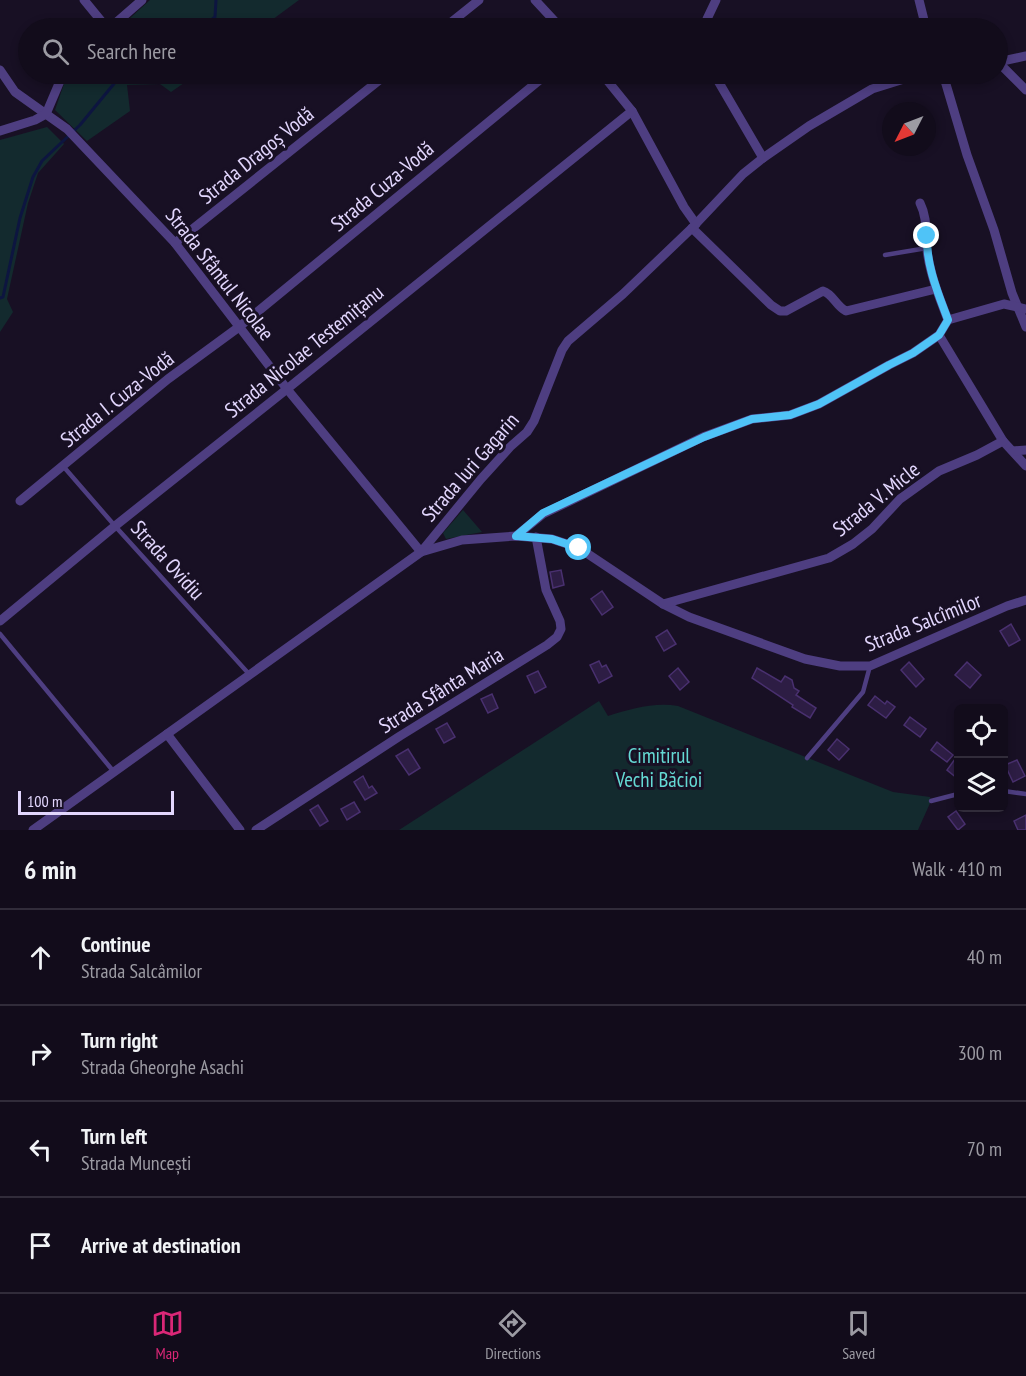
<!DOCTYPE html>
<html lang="en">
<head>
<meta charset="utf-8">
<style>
  body { margin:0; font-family:"PT Sans Narrow",sans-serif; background:#1f1a28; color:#f1f3f6 }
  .controls { position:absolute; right:18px; bottom:18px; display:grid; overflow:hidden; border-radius:9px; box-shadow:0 3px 9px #0003 }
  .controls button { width:54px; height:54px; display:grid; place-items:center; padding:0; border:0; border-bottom:2px solid #312c3a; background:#120c1b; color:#f1f3f6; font:30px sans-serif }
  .compass { position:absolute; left:882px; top:102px; width:54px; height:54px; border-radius:50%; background:#120c1b; box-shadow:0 3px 9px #0003; rotate:228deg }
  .scale { position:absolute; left:18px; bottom:15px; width:156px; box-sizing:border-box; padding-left:6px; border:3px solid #e2d6fd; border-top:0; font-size:16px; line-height:21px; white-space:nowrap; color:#e2d6fd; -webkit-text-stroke:4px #181024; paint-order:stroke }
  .stop { position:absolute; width:18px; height:18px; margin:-14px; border:4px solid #4fc3f7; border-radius:50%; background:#fff }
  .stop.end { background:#4fc3f7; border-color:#fff; box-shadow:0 2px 6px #0008 }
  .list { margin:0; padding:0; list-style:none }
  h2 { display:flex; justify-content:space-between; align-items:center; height:78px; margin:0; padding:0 24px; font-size:26px }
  h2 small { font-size:20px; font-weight:400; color:#9c9ba3 }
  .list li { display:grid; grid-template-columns:39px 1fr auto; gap:18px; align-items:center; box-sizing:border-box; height:96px; padding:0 24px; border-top:2px solid #312c3a }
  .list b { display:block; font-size:22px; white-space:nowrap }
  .list p { margin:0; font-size:20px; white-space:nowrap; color:#9c9ba3 }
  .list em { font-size:20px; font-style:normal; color:#9c9ba3 }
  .icon { flex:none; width:33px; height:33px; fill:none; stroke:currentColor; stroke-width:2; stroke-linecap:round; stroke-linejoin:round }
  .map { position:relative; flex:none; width:1026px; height:830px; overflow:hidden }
  .search { position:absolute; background:#120c1b; box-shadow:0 3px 9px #0003; left:18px; right:18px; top:18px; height:66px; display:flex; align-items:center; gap:15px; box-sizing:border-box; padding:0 21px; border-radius:33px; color:#9c9ba3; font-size:22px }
  .sheet { height:462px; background:#120c1b }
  nav { display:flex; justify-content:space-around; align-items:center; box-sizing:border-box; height:84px; border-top:2px solid #312c3a; background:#120c1b; font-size:16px; color:#9c9ba3 }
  nav a { display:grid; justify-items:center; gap:3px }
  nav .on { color:#db2777 }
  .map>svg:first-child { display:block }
  .green { fill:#132a2e }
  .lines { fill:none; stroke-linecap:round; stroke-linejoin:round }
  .stream { stroke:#0d1540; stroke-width:3 }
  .building { fill:#2d1d44; stroke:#49306f; stroke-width:1.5 }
  .service { stroke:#4e3e81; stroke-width:4.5 }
  .minor { stroke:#4e3e81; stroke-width:9 }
  .route { stroke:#4fc3f7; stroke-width:8 }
  .labels { text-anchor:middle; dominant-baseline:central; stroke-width:6; stroke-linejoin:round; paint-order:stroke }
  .street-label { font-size:21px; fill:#e2d6fd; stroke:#181024 }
  .park-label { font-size:21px; fill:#65d9d4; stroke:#181024 }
</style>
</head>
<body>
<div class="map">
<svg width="1026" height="830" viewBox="0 0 1026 830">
  <rect width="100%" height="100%" fill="#181024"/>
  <g class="green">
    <path d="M150 0H299L261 28H119Z"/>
    <path d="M70 74H197L171 92 160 84 127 85 130 111 87 141 55 110 65 81Z"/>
    <path d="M47 127 64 144 38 173 28 203 7 299 13 312 0 332V140Z"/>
    <path d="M463 510 482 532 446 539 443 533Z"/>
    <path d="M599 701 608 716C631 709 654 702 678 706L893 792 930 797 931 801 918 830H399Z"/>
  </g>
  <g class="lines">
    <g class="stream">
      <path d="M201 28 215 17 216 0"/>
      <path d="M0 298 3 297 20 218 33 177 42 161 80 125 122 74"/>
    </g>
  </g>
  <g class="building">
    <path d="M561 570 564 585 553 588 550 572Z"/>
    <path d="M602 591 613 607 602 615 591 599Z"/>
    <path d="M1011 624 1020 640 1009 646 1000 631Z"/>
    <path d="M667 630 676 644 664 651 656 637Z"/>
    <path d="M599 661 602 667 606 665 612 676 599 683 590 665Z"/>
    <path d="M909 662 924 679 916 687 901 670Z"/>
    <path d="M967 662 981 675 970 688 955 675Z"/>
    <path d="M678 668 689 682 680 690 669 676Z"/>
    <path d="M757 668 781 682 785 676 792 680 794 688 799 691 796 695 816 708 810 718 792 707 793 705 752 678Z"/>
    <path d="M538 671 546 687 535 693 527 676Z"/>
    <path d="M492 694 498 708 488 713 481 699Z"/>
    <path d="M875 696 885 704 887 701 895 707 886 718 868 705Z"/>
    <path d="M910 717 926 729 920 737 904 725Z"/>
    <path d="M447 723 455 737 444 743 436 729Z"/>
    <path d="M837 739 849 749 839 760 828 750Z"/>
    <path d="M937 742 953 755 947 762 931 750Z"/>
    <path d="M408 749 420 768 409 775 396 756Z"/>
    <path d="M958 755V779L947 770Z"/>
    <path d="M1017 760 1025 776 1013 782 1005 765Z"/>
    <path d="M363 776 369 788 372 786 377 793 365 800 354 782Z"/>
    <path d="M354 802 360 812 347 820 341 809Z"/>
    <path d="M318 805 328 821 320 826 310 810Z"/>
    <path d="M956 811 965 824 958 830 948 817Z"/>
    <path d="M1026 815V830H1018L1014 821Z"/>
  </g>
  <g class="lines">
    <g class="service">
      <path d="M885 255 927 248"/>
      <path d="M63 466 115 526 249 674"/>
      <path d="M0 634 114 772"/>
      <path d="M807 758 863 692 870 666"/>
      <path d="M1004 791 1026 794"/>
      <path d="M931 801 958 794"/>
    </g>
    <g class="minor">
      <path d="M84 0 107 28"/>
      <path d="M535 0 561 28"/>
      <path d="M919 0 926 28"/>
      <path d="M110 28 142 0"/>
      <path d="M444 28 479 0"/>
      <path d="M706 28 707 19 716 0"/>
      <path d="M998 62 1026 90"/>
      <path d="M998 62 1026 56"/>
      <path d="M0 70 15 92 67 129 175 243 287 389 421 552 462 540 516 536 552 539 579 548 663 604 689 617 805 659 840 666H870L1007 606 1026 600"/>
      <path d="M602 74 632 111 684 207 696 224"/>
      <path d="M714 74 763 158"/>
      <path d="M943 74 967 155 994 230 1012 293 1026 327"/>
      <path d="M0 131 35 120 46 114 63 74"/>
      <path d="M920 203C928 219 925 233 927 250 930 274 939 297 948 320"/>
      <path d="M692 228 771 305 780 311H786L823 291C833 294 836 306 846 311L936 289"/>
      <path d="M175 243 387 74"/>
      <path d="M939 335 1003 441 1026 466"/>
      <path d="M1013 451 1026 450"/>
      <path d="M20 501 168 379 239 327 547 74"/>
      <path d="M516 536 543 514 703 437 752 419 790 415 819 404 889 365 913 353 939 335 948 320 1004 304 1026 309"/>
      <path d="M663 604 829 558 853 544 872 529 900 499 939 471 977 455 1003 441"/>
      <path d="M0 621 115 526 287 389 632 111"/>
      <path d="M167 734 240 830"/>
      <path d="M33 830 421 552 481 479 510 447 527 432 534 421 562 350 568 341 623 294 692 228 743 174 763 158 809 126 872 89 920 74"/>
      <path d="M256 830 400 736 547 645 557 637 561 629 560 621 546 590 536 537"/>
    </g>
  </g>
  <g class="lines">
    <path class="route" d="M579 548 552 539 516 536 543 513 704 437 752 419 790 415 819 404 889 365 913 353 939 335 948 320C938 293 926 265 927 236"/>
  </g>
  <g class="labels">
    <g class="street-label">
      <text transform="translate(256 155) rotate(-39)">Strada Dragoș Vodă</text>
      <text transform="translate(382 186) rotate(-40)">Strada Cuza-Vodă</text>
      <text transform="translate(220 274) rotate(52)">Strada Sfântul Nicolae</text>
      <text transform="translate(304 351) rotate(-39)">Strada Nicolae Testemițanu</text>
      <text transform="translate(117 399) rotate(-39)">Strada I. Cuza-Vodă</text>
      <text transform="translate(470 467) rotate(-49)">Strada Iuri Gagarin</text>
      <text transform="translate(876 499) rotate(-39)">Strada V. Micle</text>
      <text transform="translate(168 560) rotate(48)">Strada Ovidiu</text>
      <text transform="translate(923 622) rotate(-22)">Strada Salcîmilor</text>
      <text transform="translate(441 690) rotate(-32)">Strada Sfânta Maria</text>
    </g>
    <g class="park-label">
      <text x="659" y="755">Cimitirul<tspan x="659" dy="24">Vechi Băcioi</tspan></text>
    </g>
  </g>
</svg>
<div class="controls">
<button><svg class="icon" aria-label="locate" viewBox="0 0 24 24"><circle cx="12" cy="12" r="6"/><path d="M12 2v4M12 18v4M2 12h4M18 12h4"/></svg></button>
<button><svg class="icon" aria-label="layers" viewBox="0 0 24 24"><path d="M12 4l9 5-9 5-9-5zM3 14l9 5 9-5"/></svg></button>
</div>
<svg class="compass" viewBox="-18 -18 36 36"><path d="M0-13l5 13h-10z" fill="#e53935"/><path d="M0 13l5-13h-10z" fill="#9c9ba3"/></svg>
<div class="scale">100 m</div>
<div class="stop" style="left:579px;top:548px"></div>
<div class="stop end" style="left:927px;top:236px"></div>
<div class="search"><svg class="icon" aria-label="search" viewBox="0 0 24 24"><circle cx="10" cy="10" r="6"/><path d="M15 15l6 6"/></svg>Search here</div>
</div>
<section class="sheet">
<h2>6 min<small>Walk · 410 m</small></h2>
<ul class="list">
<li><svg class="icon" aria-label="ahead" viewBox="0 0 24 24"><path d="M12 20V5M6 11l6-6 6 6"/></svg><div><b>Continue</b><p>Strada Salcâmilor</p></div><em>40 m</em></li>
<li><svg class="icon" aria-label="right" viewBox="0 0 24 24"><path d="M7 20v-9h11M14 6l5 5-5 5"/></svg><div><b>Turn right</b><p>Strada Gheorghe Asachi</p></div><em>300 m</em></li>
<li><svg class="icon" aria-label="left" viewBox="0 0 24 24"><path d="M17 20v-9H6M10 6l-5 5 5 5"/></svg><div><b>Turn left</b><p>Strada Muncești</p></div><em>70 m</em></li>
<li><svg class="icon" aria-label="arrive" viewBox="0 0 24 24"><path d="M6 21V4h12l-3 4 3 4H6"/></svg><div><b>Arrive at destination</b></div></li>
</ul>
</section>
<nav>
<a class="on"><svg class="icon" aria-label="map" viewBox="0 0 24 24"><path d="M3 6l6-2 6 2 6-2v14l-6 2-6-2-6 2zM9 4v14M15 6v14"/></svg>Map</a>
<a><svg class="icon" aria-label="directions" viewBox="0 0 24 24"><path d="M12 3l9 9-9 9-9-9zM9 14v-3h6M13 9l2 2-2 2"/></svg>Directions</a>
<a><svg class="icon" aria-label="saved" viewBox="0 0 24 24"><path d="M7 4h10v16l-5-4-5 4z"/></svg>Saved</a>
</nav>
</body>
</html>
